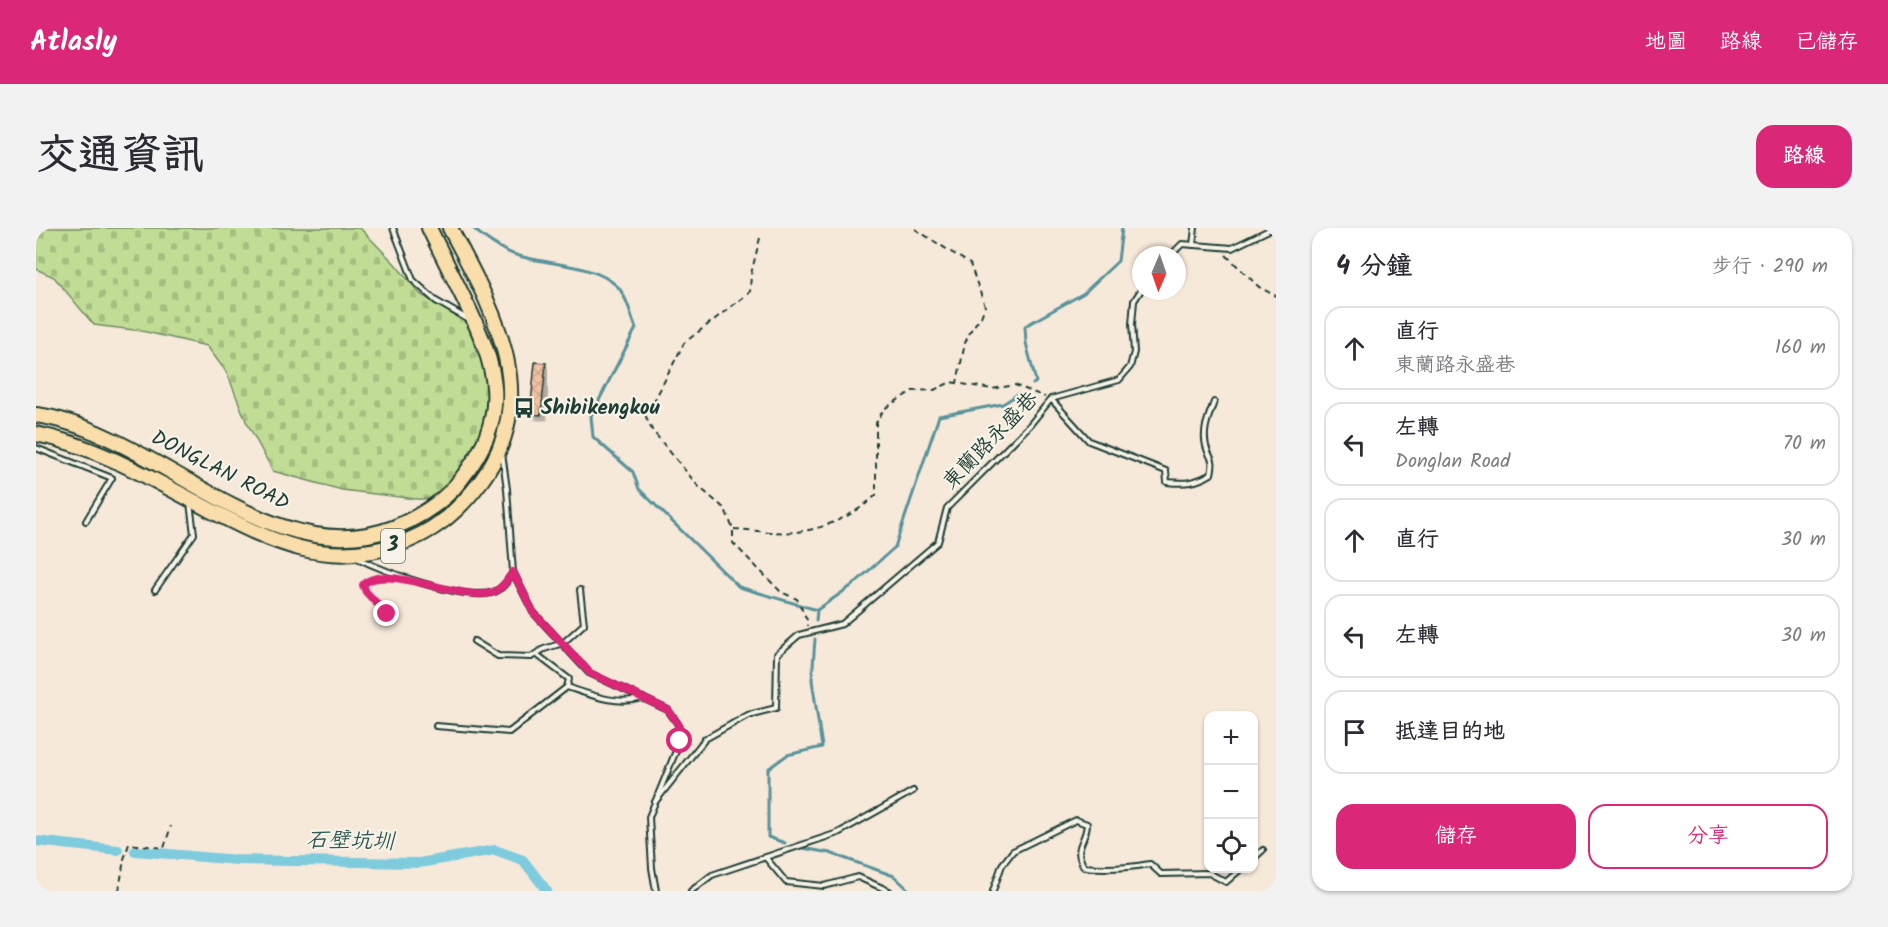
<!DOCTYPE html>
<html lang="zh-TW">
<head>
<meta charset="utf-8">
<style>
  body { margin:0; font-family:Kalam,"LXGW WenKai TC",sans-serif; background:#f2f2f3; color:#2b2b33 }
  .controls { position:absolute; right:18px; bottom:18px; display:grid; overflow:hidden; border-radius:12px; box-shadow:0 2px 4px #0004 }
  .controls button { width:54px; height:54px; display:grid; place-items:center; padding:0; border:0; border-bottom:2px solid #e1e1e2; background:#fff; color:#2b2b33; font:30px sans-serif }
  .compass { position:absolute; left:1096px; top:18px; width:54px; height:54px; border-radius:50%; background:#fff; box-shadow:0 2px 4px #0004; rotate:182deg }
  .stop { position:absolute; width:18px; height:18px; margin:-14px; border:4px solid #db2777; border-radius:50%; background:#fff }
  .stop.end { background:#db2777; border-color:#fff; box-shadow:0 2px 6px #0008 }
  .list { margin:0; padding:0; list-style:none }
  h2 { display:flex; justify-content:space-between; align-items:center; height:78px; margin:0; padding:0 24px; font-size:26px }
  h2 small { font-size:20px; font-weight:400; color:#7c7c81 }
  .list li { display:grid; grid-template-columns:39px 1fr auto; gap:18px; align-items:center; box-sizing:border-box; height:84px; margin:0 12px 12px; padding:0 12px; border:2px solid #e1e1e2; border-radius:18px }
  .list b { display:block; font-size:22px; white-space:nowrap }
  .list p { margin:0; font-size:20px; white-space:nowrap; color:#7c7c81 }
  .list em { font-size:20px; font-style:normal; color:#7c7c81 }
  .actions { display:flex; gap:12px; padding:18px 24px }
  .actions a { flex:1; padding:14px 0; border:2px solid #db2777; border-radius:18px; text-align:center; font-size:21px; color:#db2777 }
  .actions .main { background:#db2777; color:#fff }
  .icon { flex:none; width:33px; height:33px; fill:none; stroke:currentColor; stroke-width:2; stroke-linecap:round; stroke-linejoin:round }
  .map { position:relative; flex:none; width:1240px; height:663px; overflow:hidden; border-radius:18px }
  header { display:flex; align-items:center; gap:36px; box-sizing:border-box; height:84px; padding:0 30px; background:#db2777; color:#fff }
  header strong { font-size:28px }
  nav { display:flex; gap:33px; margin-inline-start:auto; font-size:21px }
  .intro { display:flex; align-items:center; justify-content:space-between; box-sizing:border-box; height:144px; padding:0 36px }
  h1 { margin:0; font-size:42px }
  .button { padding:15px 27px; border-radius:18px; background:#db2777; color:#fff; font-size:21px; font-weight:700 }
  main { display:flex; gap:36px; padding:0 36px }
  aside { flex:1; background:#fff; border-radius:18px; box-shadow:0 2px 4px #0004 }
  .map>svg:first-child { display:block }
  .cemetery { fill:url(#cemetery-stones); stroke:#708d64; stroke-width:1.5 }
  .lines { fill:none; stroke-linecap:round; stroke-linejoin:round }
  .stream { stroke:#59929a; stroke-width:3 }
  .canal { stroke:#7fcbde; stroke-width:10 }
  .building { fill:url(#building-cross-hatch); stroke:#1f3d34; stroke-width:1.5; filter:url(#shadow) }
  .service-casing { stroke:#1f3d34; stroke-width:8 }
  .primary-casing { stroke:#1f3d34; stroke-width:18 }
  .path { stroke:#1f3d34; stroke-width:2; stroke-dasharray:6 4.5; stroke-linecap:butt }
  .service { stroke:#f7f3e8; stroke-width:4 }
  .primary { stroke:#f9deab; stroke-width:14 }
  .route { stroke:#db2777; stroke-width:8 }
  .labels { text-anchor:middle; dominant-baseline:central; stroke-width:4.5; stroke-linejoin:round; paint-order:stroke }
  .shield { fill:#f7f3e8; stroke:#60746a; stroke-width:1.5 }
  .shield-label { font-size:20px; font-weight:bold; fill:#1f3d34 }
  .poi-label { font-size:21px; font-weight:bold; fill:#1f3d34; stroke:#f7f3e8; text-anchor:start }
  .street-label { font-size:21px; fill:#1f3d34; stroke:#f7f3e8 }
  .water-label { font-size:22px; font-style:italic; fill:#325956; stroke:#f7f3e8 }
</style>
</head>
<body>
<header>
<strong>Atlasly</strong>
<nav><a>地圖</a><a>路線</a><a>已儲存</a></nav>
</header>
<div class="intro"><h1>交通資訊</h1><a class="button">路線</a></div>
<main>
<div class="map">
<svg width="1240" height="663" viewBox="0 0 1240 663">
  <defs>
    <pattern id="cemetery-stones" width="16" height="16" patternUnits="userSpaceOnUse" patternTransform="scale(1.5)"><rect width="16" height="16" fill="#c1dd95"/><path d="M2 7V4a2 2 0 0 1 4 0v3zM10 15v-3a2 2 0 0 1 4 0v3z" fill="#a5bf81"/></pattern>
    <pattern id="building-cross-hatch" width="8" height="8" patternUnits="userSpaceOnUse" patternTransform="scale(1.5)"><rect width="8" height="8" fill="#f3c1a3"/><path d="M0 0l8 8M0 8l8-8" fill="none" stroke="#d0a78d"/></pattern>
    <filter id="shadow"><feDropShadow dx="5.5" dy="5.5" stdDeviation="1.5" flood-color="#0004"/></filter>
  </defs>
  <rect width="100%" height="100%" fill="#f6e9da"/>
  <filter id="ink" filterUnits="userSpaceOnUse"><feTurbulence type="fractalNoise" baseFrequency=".0167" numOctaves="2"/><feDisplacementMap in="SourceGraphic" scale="12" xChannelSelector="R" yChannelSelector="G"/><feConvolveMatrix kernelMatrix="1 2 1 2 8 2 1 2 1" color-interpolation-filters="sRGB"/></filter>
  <g filter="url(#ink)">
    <path class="cemetery" d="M0 0H324L359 36 384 66 434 97 454 153 450 185 441 218 418 252 400 271H380L306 262 237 243 210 193 191 145 171 118 106 103 58 97 18 49 0 41Z"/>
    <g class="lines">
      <g class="stream">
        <path d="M437 0C445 8 468 24 480 27 509 37 557 35 581 58 591 68 595 88 600 100L555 188 557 209 597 244 603 261 703 359 781 382"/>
        <path d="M997 156 1000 154 990 115 989 98 1048 65 1082 33 1086 0"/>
        <path d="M780 393 781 382 818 356 859 319 903 188 967 176 982 166"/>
        <path d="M749 615 732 609V541L751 527 786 519 776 452 779 411"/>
        <path d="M761 619 794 625 858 648 874 663"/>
      </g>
      <g class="canal">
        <path d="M0 613 82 622"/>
        <path d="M99 623 201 632 383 635 459 622 487 632 511 663"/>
      </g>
    </g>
    <path class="building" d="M499 134 510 135 505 187 494 186Z"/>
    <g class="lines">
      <g class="service-casing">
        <g id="service">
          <path d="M357 0 377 52 400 73 433 92"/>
          <path d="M1157 17 1159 0"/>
          <path d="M1135 27 1146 16 1196 20 1237 0"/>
          <path d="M1015 171 1053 213 1130 243 1131 254C1149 256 1160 255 1175 246 1179 228 1174 233 1170 218 1166 202 1173 188 1178 174"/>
          <path d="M0 220 76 250 50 293"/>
          <path d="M466 225 471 261 477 344 497 384 553 445 632 482 642 496 644 513 613 589 616 640 620 663"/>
          <path d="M319 329C347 343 428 374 458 364 467 361 472 352 477 344"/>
          <path d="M119 362 158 306 154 275"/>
          <path d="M438 413 462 428 495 429 508 421 527 415 548 396 544 362"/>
          <path d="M500 426 533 451 531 459C555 467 581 478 607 470"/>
          <path d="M400 498 473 504 531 459"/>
          <path d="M619 574 669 511 712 487 740 480 741 426 763 407 806 396 902 314 911 280 993 198 1015 171 1083 152 1094 139 1098 124 1096 96 1098 73 1105 62"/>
          <path d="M730 630 750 654 788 658 822 649 853 663"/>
          <path d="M1218 630 1227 622"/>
          <path d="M655 663 676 647 802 605 877 563"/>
          <path d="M957 663 966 637 977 623 1040 592 1051 596C1050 615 1036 618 1048 639 1071 641 1092 640 1114 636L1125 646 1173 645 1190 654 1206 640"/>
        </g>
      </g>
      <g class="primary-casing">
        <g id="primary">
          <path d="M0 187C119 203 234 347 357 300 384 289 409 273 426 250 476 187 461 139 429 73 417 49 405 24 393 0"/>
          <path d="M0 206C62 218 119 253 174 282 236 314 289 340 360 317 397 305 422 284 445 253 508 168 456 80 414 0"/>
        </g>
      </g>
      <g class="path">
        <path d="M879 1 934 36 949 78 945 89 936 100 929 115 921 155"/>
        <path d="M724 10 715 46 714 64 648 115 610 189 616 202 662 258 689 281 697 301V315L745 364 761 371 771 392V398"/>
        <path d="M1190 27 1223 59 1240 68"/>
        <path d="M698 301C718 302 740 306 760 304 789 301 819 287 840 267V195L848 181 876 163 898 162 915 154 956 161 979 157 1009 169"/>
        <path d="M350 351 331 353 327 357 330 364 351 386"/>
        <path d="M83 663 88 631 93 616 128 620 135 598"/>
      </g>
      <use href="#service" class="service"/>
      <use href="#primary" class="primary"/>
    </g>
  </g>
  <g class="lines" filter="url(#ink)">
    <path class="route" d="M351 386 330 364 327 357C348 333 428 376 458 364 467 360 472 351 477 344L497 384 554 445 632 482 642 496 644 513"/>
  </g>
  <defs>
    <g id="bus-bare" transform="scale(1.62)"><path d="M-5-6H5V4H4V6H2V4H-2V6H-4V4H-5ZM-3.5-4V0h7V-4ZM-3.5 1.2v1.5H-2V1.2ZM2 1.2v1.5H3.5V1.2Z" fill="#1f3d34" stroke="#f7f3e8" stroke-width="2.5" paint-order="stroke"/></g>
  </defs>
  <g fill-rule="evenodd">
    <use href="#bus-bare" x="488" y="180"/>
  </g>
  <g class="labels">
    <rect class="shield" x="345" y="301" width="24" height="34" rx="4.5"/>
    <g class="shield-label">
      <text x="357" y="318">3</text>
    </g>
    <g class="poi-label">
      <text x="505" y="180">Shibikengkou</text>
    </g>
    <g class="street-label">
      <text transform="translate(955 213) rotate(-46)">東蘭路永盛巷</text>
      <text transform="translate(184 243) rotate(27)">DONGLAN ROAD</text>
    </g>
    <g class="water-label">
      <text transform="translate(314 614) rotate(1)">石壁坑圳</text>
    </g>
  </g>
</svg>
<div class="controls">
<button>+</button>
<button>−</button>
<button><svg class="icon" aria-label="locate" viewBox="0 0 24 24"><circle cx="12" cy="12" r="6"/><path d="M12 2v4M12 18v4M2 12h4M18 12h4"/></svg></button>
</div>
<svg class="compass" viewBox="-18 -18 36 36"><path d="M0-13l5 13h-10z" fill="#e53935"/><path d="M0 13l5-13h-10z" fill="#7c7c81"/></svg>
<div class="stop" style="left:644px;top:513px"></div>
<div class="stop end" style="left:351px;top:386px"></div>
</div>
<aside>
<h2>4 分鐘<small>步行 · 290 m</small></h2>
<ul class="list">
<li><svg class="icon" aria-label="ahead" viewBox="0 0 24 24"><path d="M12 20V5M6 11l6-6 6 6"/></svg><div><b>直行</b><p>東蘭路永盛巷</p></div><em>160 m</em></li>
<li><svg class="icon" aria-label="left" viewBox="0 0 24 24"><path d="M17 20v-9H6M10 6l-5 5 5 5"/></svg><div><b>左轉</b><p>Donglan Road</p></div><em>70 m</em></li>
<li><svg class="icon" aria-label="ahead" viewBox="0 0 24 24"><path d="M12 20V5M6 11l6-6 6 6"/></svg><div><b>直行</b></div><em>30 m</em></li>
<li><svg class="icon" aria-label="left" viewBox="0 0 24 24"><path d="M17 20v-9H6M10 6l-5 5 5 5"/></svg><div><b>左轉</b></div><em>30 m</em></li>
<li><svg class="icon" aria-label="arrive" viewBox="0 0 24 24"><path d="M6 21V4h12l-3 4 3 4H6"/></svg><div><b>抵達目的地</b></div></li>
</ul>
<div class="actions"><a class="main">儲存</a><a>分享</a></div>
</aside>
</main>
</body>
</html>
